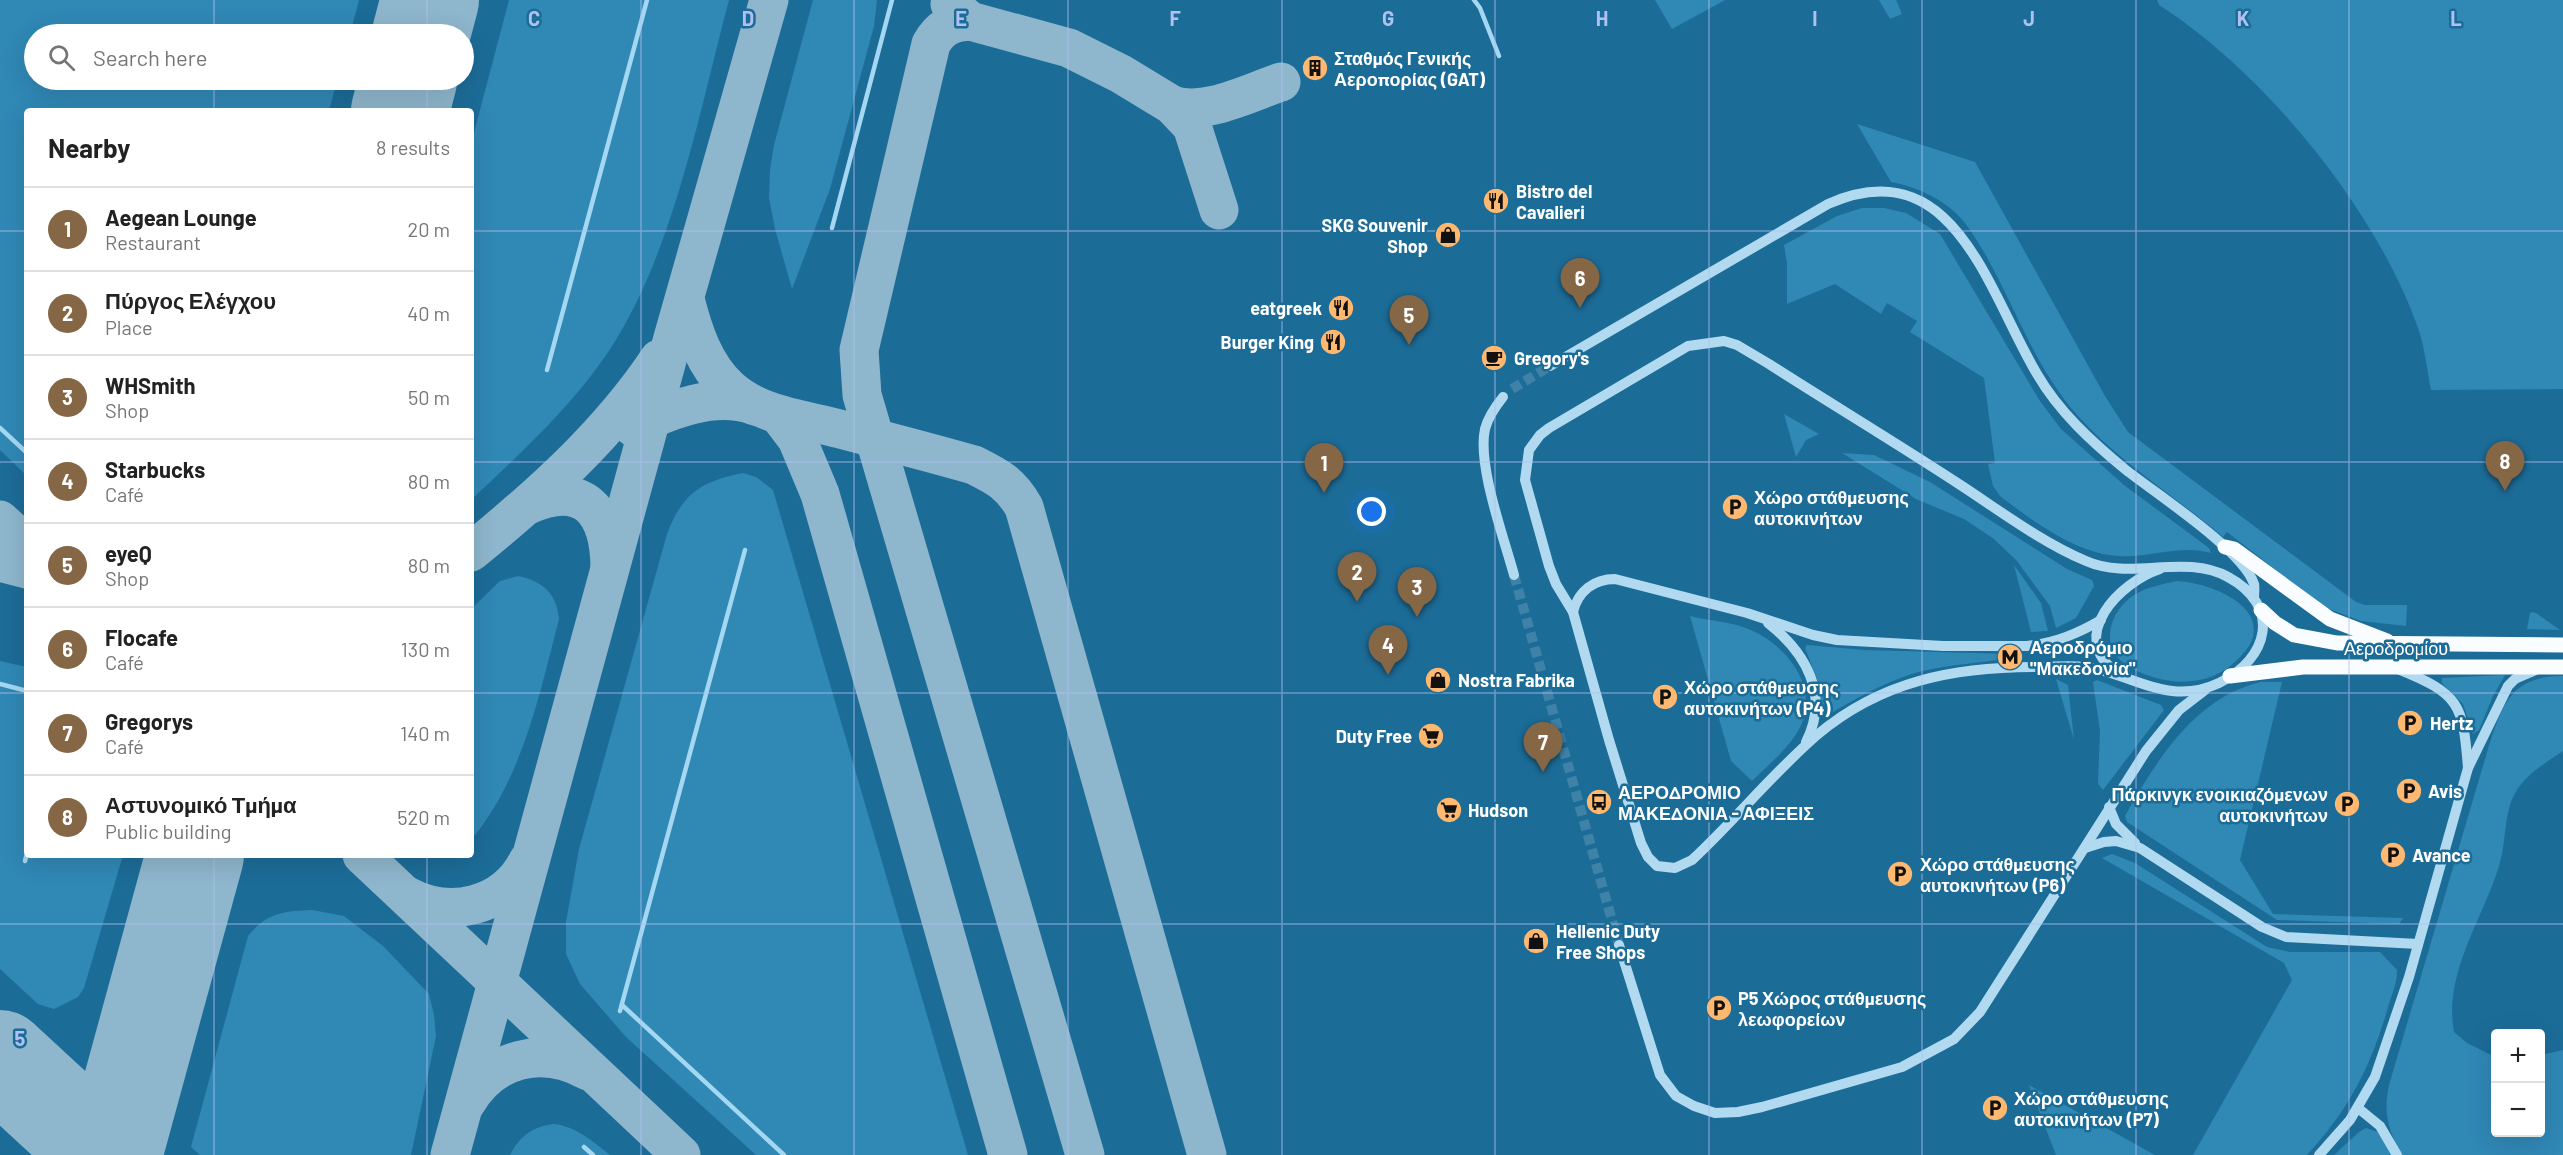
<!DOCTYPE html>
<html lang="en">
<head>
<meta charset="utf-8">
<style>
  body { margin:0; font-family:Barlow,sans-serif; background:#f6f6f6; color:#222 }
  .controls { position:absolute; right:18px; bottom:18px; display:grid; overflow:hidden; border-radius:6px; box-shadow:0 6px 24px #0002 }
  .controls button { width:54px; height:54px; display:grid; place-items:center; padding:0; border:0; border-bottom:2px solid #e0e0e0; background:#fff; color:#222; font:30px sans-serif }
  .you { position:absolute; left:1372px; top:512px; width:21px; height:21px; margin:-15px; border:4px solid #fff; border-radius:50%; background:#1a73e8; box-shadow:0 0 0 9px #1a73e833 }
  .badge { display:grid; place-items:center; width:39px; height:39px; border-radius:50%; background:#856645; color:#fff; font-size:20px; font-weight:700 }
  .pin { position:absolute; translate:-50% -50px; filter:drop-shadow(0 2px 3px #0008) }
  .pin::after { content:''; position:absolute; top:32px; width:21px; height:18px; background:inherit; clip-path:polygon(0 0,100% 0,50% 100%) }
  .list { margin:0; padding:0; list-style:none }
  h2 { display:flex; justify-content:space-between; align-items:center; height:78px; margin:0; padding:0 24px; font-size:26px }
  h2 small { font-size:20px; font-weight:400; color:#767676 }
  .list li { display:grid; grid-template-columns:39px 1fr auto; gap:18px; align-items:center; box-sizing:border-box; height:84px; padding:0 24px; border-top:2px solid #e0e0e0 }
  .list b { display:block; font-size:22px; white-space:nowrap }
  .list p { margin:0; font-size:20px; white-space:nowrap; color:#767676 }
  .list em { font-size:20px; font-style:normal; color:#767676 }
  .icon { flex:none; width:33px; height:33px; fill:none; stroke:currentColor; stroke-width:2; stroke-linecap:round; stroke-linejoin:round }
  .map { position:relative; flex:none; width:2563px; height:1155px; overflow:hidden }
  .search { position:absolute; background:#fff; box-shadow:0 6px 24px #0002; left:24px; top:24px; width:450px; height:66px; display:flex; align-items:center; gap:15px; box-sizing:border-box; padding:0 21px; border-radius:33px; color:#767676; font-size:22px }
  .panel { position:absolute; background:#fff; box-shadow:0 6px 24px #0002; left:24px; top:108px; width:450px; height:750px; border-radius:6px }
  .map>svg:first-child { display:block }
  .green { fill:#3088b5 }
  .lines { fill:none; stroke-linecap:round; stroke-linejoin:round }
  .stream { stroke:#a4d8f2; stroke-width:4.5 }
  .taxiway { stroke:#8eb6cc; stroke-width:39 }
  .runway { stroke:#8eb6cc; stroke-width:98 }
  .minor-tunnel { stroke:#3e82a7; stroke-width:10; stroke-dasharray:10 5; stroke-linecap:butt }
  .minor { stroke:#b1daf0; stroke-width:10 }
  .major { stroke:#fafdff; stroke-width:15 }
  .grid { fill:none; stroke:#b0c1f1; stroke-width:1.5; stroke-opacity:0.55 }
  .labels { text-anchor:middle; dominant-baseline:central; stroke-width:5; stroke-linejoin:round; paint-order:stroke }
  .poi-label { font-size:18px; font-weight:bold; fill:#fff; stroke:#1c6c98; text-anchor:start }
  .street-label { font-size:18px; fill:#fff; stroke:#1c6c98 }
  .grid-label { font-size:20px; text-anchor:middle; font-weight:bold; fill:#b0c1f1; stroke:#1c6c98; stroke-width:5; stroke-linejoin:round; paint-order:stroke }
</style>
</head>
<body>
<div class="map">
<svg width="2563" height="1155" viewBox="0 0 2563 1155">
  <rect width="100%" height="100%" fill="#1c6c98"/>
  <g class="green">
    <path d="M0 0H359L350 34H34V80H337L329 111H27V476L0 450Z"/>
    <path d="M509 0H729C698 116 671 268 599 365 563 415 515 458 471 500V144Z"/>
    <path d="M813 0H877L874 26 830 189 792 289 775 229 769 198 770 170 774 145Z"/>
    <path d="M1655 0H1725L1672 29Z"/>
    <path d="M1879 0H1896L1902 14 1890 19Z"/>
    <path d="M2157 0H2563V389L2431 390C2427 370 2425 348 2418 328 2376 209 2265 73 2159 5Z"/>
    <path d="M1857 124 1975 162 2105 396 2128 432 2356 602 2365 605H2407L2406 626 2361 621 2324 607 2227 532 2223 537C2175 496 2119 462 2077 415 2026 357 2009 283 1965 223 1948 201 1918 187 1891 182Z"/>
    <path d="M1862 208H1884L1906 213 1940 234 2040 401 2061 429 2124 485 2209 548 2211 553C2179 544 2151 558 2119 556 2076 554 2033 521 2000 496L1993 486 1988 464 1995 463 1984 378 1910 332 1917 321 1887 303 1881 314 1835 284 1787 304V263L1784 245 1837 216Z"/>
    <path d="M1784 414 1819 434 1806 440 1796 457Z"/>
    <path d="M1842 453 1874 455 1930 482 2067 569 2092 580 2094 586 2076 618 2056 628 2050 606 2017 561 1994 539 1964 519 1916 499Z"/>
    <path d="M743 473 756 477 773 490 968 1155H756L626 1037 580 984 566 954V922L579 849 667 534C682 494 701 481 743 473Z"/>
    <path d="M2014 565 2041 603 2048 631 2031 632Z"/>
    <path d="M518 576C543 581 557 594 559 619 540 693 523 775 475 835L471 836V609L500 581Z"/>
    <path d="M2177 581C2203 582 2262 601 2253 637 2251 645 2244 653 2238 659 2210 689 2162 687 2128 666 2099 649 2108 612 2134 595 2147 587 2163 584 2177 581Z"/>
    <path d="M2532 612 2536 613 2560 630 2527 629 2530 613Z"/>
    <path d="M1690 616C1710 621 1735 622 1753 631 1786 646 1818 685 1802 723 1793 745 1769 764 1752 781L1731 761Z"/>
    <path d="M1807 645 1864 650 2011 654V658C1985 662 1958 664 1932 669 1894 676 1859 697 1826 716L1821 714 1817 679 1805 648Z"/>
    <path d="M0 661 27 667V855H123L84 988 78 997 54 1009 38 1004 0 969Z"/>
    <path d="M2505 675 2493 696 2479 730 2473 734 2463 704 2442 683V678Z"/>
    <path d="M2563 676V751C2547 762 2528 773 2517 790 2503 811 2507 842 2499 866 2483 919 2443 974 2454 1032L2467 1043 2495 1057 2496 1132H2540L2541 1055 2563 1050V1155H2402C2388 1130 2383 1113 2389 1085L2490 742C2504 700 2514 676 2563 676Z"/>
    <path d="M2056 679 2068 685 2074 740Z"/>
    <path d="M2097 680 2161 705 2164 710 2103 790 2098 784 2100 731 2093 682Z"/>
    <path d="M2261 682H2282L2240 860 2273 914 2403 918 2399 924 2277 920 2127 822 2125 816C2156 761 2195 697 2261 682Z"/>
    <path d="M2112 854 2135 863 2267 947 2290 952H2380L2397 970C2398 983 2390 998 2387 1011 2369 1070 2349 1109 2307 1155H2193L2292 980 2284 963 2102 858Z"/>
    <path d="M312 910 344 916 383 946 429 994 434 1015 436 1036 411 1155H200L191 1147 248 936C266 913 284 911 312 910Z"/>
    <path d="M2029 1085 2155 1155H2056Z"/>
    <path d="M553 1124C576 1126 592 1141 610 1155H510C520 1136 532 1127 553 1124Z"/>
    <path d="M2366 1128 2378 1132 2392 1155H2334L2359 1132Z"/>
  </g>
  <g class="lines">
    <g class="stream">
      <path d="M1474 0 1480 8 1499 56"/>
      <path d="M832 228 892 0"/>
      <path d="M547 370 647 0"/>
      <path d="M0 428 27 453"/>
      <path d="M0 684 27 691"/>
      <path d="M25 861 27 853"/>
      <path d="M622 1005 784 1155"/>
      <path d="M620 1011 745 550"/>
      <path d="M584 1147 593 1155"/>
    </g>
    <g class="taxiway">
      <path d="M950 4 970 21 1069 48 1121 74 1172 105 1192 126 1219 210"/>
      <path d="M970 21C951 22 940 28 931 44L859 350 862 395 1085 1155"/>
      <path d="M1172 105C1206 116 1248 93 1281 82"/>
      <path d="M685 299C693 331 704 365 729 388 760 416 802 419 840 429 885 441 929 452 974 465 998 477 1010 483 1024 507L1207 1155"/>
      <path d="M778 414 797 439 820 494 1008 1155"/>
      <path d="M633 427C670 410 715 391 755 406"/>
      <path d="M528 505C584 480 609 511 610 567"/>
      <path d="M0 520 27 545"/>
      <path d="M471 552C541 495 609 434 659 359"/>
      <path d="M0 562 27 569"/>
      <path d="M362 855 681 1155"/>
      <path d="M184 896 217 855"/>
      <path d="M407 896C450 919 505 907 528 861"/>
      <path d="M466 1103C492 1058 542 1045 588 1071"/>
      <path d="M450 1155 673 338 769 0"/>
    </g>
    <g class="runway">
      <path d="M421 34 430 0"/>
      <path d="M400 111 408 80"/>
      <path d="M0 1059 104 1155"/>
      <path d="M113 1155 195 855"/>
    </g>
    <g class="minor-tunnel">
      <path d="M1512 389 1550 366"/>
      <path d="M1514 575 1619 945"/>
    </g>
    <g class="minor">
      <path d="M1724 341 1737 345 1769 364C1833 405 1898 444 1962 486 2000 511 2043 543 2086 561 2131 581 2184 553 2228 577 2282 606 2269 659 2219 683 2168 707 2134 674 2086 667 2069 665 2052 667 2035 667 1954 667 1881 681 1817 735 1772 774 1735 820 1692 860L1675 868 1657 866 1648 857 1641 843 1609 740 1573 612 1556 584 1549 566 1525 480 1529 450 1540 435 1549 428 1688 346Z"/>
      <path d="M1550 366 1828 204C1954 148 1988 292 2037 374 2059 412 2092 442 2126 470 2155 493 2243 550 2254 584 2255 588 2254 593 2254 597"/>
      <path d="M1503 397C1495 407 1488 417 1485 429 1477 465 1504 538 1514 575"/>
      <path d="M1573 612C1578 591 1594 579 1615 579L1747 613 1813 635 1837 640 1943 646H2027C2055 643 2077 634 2101 620"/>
      <path d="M1768 623C1806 653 1830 695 1806 742"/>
      <path d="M2398 669C2460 694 2463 704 2468 768"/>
      <path d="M2116 672C2067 636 2120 582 2160 569"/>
      <path d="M2109 807 2116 824 2135 843"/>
      <path d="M2085 848 2104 842 2116 841 2140 848 2262 927 2286 937 2418 944"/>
      <path d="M1619 945 1660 1075 1676 1096 1694 1106 1715 1113 1738 1112 1762 1107 1902 1067 1954 1039 1980 1012 2146 751 2179 710 2205 690"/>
      <path d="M2358 1108 2380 1126 2397 1155"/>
      <path d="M2319 1155 2350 1120 2375 1077 2409 977 2468 768 2508 686 2515 679 2538 669"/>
    </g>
    <g class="major">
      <path d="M2225 547 2234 549 2330 619 2387 641"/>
      <path d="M2261 610 2275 623 2294 635 2337 643 2563 645"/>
      <path d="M2230 676 2303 667H2563"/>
    </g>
  </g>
  <path class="grid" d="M214 0V34M427 0V34M641 0V1155M854 0V1155M1068 0V1155M1282 0V1155M1495 0V1155M1709 0V1155M1922 0V1155M2136 0V1155M2349 0V1155M214 80V111M427 80V111M0 231H27M471 231H2563M0 462H27M471 462H2563M0 693H27M471 693H2563M214 855V1155M427 855V1155M0 924H2563"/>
  <defs>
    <g id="building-disc" transform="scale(1.35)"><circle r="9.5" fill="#ffb870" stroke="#1c6c98"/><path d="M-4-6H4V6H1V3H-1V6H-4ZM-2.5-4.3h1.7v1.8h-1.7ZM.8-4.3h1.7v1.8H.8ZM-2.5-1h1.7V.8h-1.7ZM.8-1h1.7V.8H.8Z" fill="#111"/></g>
    <g id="restaurant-disc" transform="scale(1.35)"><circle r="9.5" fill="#ffb870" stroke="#1c6c98"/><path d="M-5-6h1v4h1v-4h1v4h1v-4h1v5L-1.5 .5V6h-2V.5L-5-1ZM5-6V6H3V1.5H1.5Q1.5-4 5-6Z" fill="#111"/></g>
    <g id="shop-disc" transform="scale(1.35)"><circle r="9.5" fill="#ffb870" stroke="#1c6c98"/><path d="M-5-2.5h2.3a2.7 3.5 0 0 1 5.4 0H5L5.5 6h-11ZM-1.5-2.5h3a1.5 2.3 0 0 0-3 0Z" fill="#111"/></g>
    <g id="cafe-disc" transform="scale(1.35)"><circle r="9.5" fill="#ffb870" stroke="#1c6c98"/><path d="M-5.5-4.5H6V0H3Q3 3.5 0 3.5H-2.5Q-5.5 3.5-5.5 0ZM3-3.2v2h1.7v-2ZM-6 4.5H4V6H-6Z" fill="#111"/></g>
    <g id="parking-disc" transform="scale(1.35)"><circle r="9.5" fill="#ffb870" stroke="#1c6c98"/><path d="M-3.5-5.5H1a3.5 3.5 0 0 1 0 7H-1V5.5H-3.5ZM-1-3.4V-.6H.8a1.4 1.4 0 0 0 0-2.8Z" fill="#111"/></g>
    <g id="metro-disc" transform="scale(1.35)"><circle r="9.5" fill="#ffb870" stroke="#1c6c98"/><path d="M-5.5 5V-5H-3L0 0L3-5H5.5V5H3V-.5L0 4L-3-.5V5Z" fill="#111"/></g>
    <g id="supermarket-disc" transform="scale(1.35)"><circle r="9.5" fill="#ffb870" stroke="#1c6c98"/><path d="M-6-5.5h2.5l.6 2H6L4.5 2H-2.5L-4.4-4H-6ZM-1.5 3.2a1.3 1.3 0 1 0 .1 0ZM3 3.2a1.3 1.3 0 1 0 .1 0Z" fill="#111"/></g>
    <g id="bus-disc" transform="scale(1.35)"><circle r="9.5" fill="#ffb870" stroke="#1c6c98"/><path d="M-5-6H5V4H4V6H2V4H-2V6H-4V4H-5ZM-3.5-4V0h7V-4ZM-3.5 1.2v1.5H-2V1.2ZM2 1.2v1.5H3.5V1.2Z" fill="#111"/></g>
  </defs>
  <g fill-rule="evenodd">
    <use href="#building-disc" x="1315" y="68"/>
    <use href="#restaurant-disc" x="1496" y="201"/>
    <use href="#shop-disc" x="1448" y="235"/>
    <use href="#restaurant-disc" x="1341" y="308"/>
    <use href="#restaurant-disc" x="1333" y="342"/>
    <use href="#cafe-disc" x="1494" y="358"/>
    <use href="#parking-disc" x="1735" y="507"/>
    <use href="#metro-disc" x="2010" y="657"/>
    <use href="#shop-disc" x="1438" y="680"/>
    <use href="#parking-disc" x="1665" y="697"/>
    <use href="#parking-disc" x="2410" y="723"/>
    <use href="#supermarket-disc" x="1431" y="736"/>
    <use href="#parking-disc" x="2409" y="791"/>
    <use href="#bus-disc" x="1599" y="802"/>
    <use href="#parking-disc" x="2347" y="804"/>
    <use href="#supermarket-disc" x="1449" y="810"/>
    <use href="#parking-disc" x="2393" y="855"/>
    <use href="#parking-disc" x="1900" y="874"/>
    <use href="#shop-disc" x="1536" y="941"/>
    <use href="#parking-disc" x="1719" y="1008"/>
    <use href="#parking-disc" x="1995" y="1108"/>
  </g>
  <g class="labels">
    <g class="poi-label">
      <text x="1334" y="58">Σταθμός Γενικής<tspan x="1334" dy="21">Αεροπορίας (GAT)</tspan></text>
      <text x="1516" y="191">Bistro del<tspan x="1516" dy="21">Cavalieri</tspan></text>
      <text x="1428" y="225" text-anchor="end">SKG Souvenir<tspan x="1428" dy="21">Shop</tspan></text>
      <text x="1322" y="308" text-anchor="end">eatgreek</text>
      <text x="1314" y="342" text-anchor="end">Burger King</text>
      <text x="1514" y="358">Gregory's</text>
      <text x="1754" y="497">Χώρο στάθμευσης<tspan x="1754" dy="21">αυτοκινήτων</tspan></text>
      <text x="2030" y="647">Αεροδρόμιο<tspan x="2030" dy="21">"Μακεδονία"</tspan></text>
      <text x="1458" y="680">Nostra Fabrika</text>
      <text x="1684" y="687">Χώρο στάθμευσης<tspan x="1684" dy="21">αυτοκινήτων (P4)</tspan></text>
      <text x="2430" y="723">Hertz</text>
      <text x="1412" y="736" text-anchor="end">Duty Free</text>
      <text x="2428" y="791">Avis</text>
      <text x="1618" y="792">ΑΕΡΟΔΡΟΜΙΟ<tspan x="1618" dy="21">ΜΑΚΕΔΟΝΙΑ - ΑΦΙΞΕΙΣ</tspan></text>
      <text x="2328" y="794" text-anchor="end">Πάρκινγκ ενοικιαζόμενων<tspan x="2328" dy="21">αυτοκινήτων</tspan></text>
      <text x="1468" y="810">Hudson</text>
      <text x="2412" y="855">Avance</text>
      <text x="1920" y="864">Χώρο στάθμευσης<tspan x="1920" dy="21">αυτοκινήτων (P6)</tspan></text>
      <text x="1556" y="931">Hellenic Duty<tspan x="1556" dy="21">Free Shops</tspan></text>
      <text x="1738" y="998">P5 Χώρος στάθμευσης<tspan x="1738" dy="21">λεωφορείων</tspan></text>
      <text x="2014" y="1098">Χώρο στάθμευσης<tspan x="2014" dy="21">αυτοκινήτων (P7)</tspan></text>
    </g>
    <g class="street-label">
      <text x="2396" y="648">Αεροδρομίου</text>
    </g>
  </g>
  <g class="grid-label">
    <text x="534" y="26">C</text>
    <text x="748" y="26">D</text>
    <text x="961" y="26">E</text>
    <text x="1175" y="26">F</text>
    <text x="1388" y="26">G</text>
    <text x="1602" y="26">H</text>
    <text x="1815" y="26">I</text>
    <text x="2029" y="26">J</text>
    <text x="2243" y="26">K</text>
    <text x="2456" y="26">L</text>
    <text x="20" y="1046">5</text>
  </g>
</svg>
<div class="controls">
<button>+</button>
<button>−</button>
</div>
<div class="you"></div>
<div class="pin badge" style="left:1324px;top:493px">1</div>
<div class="pin badge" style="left:1357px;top:602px">2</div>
<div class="pin badge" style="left:1417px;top:617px">3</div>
<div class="pin badge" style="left:1388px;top:675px">4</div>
<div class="pin badge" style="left:1409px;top:345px">5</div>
<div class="pin badge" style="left:1580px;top:308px">6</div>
<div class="pin badge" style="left:1543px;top:772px">7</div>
<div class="pin badge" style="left:2505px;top:491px">8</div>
<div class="search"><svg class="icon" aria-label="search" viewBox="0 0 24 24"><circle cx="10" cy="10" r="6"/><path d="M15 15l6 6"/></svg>Search here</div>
<section class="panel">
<h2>Nearby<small>8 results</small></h2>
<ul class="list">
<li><span class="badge">1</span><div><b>Aegean Lounge</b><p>Restaurant</p></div><em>20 m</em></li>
<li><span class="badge">2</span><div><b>Πύργος Ελέγχου</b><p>Place</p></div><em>40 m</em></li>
<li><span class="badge">3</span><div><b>WHSmith</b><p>Shop</p></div><em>50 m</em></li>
<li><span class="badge">4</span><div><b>Starbucks</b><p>Café</p></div><em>80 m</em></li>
<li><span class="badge">5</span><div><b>eyeQ</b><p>Shop</p></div><em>80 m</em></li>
<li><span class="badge">6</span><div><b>Flocafe</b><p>Café</p></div><em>130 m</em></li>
<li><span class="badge">7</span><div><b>Gregorys</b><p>Café</p></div><em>140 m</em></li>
<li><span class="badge">8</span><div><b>Αστυνομικό Τμήμα</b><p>Public building</p></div><em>520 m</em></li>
</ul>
</section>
</div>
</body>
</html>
